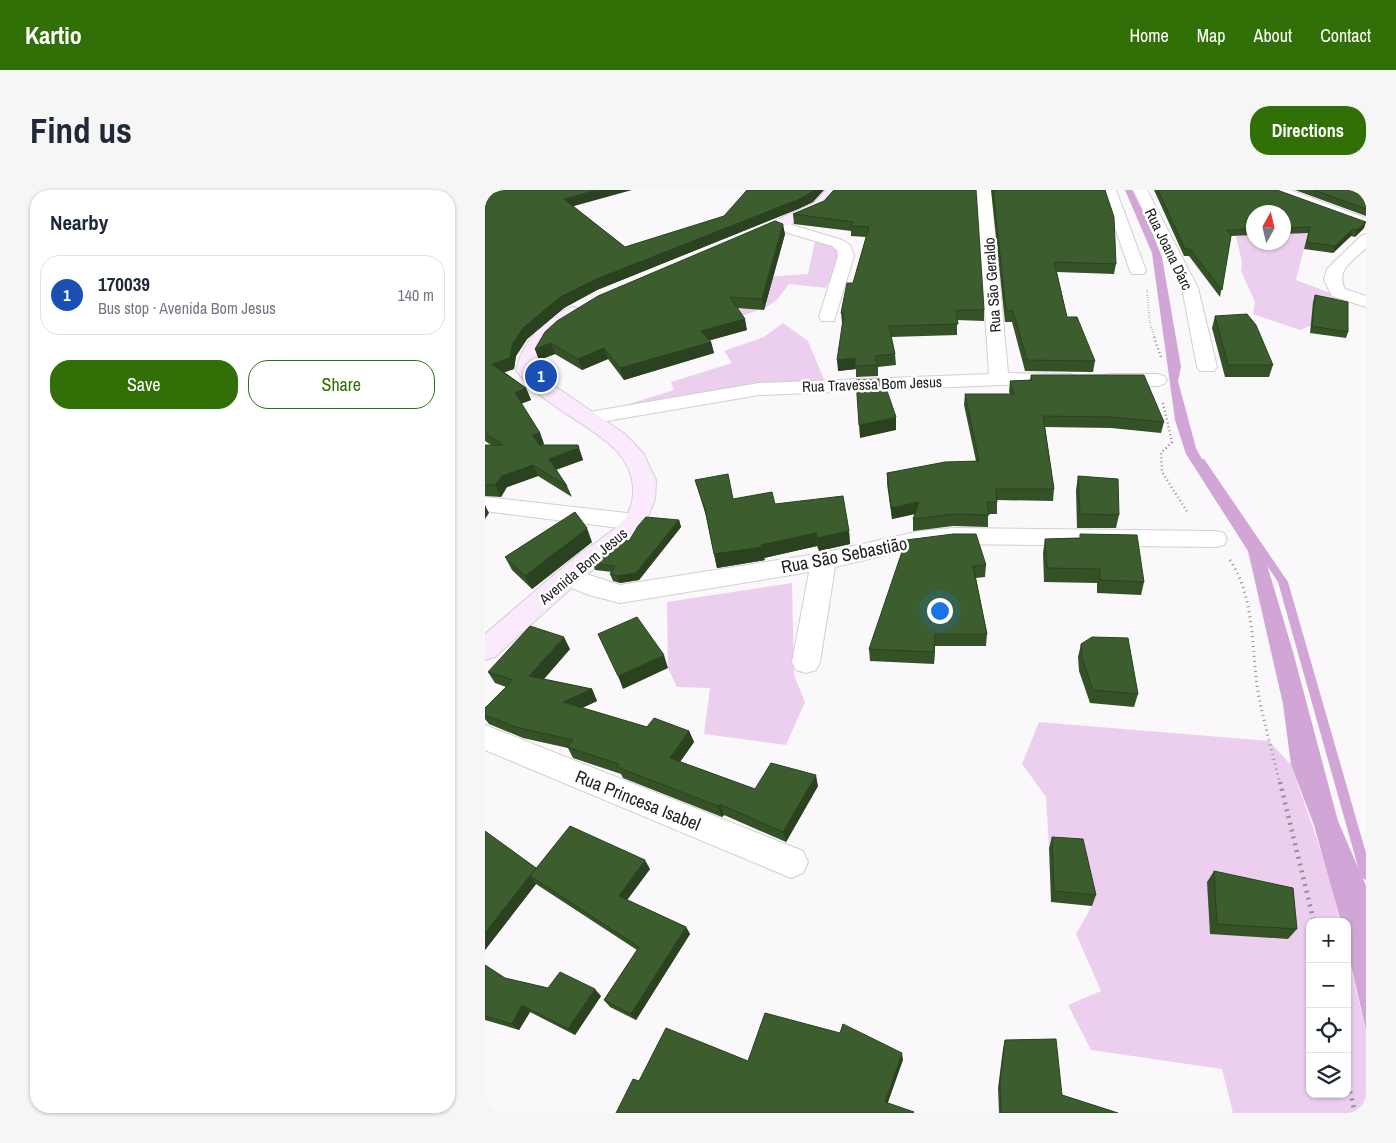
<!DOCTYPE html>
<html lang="en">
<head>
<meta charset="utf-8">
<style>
  body { margin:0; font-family:"Archivo Narrow",sans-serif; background:#f6f6f7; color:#1f2937 }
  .controls { position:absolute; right:15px; bottom:15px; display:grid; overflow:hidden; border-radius:10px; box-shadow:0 1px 4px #0004 }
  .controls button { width:45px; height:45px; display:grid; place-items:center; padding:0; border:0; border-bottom:1px solid #e0e1e3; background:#fff; color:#1f2937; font:25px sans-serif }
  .compass { position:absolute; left:761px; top:15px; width:45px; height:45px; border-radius:50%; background:#fff; box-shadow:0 1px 4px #0004; rotate:8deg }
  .you { position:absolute; left:454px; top:420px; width:18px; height:18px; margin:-12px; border:4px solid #fff; border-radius:50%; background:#1a73e8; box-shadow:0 0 0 8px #1a73e833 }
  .badge { display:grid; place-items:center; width:32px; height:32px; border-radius:50%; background:#307006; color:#fff; font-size:16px; font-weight:700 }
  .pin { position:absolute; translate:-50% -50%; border:2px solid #fff; box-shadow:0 1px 5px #0006 }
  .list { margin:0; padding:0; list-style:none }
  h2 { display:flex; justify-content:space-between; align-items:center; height:65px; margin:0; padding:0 20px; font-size:21px }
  h2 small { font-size:16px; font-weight:400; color:#747a83 }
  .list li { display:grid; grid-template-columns:32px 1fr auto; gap:15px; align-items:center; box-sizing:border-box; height:80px; margin:0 10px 10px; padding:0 10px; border:1px solid #e0e1e3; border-radius:20px }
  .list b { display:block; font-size:19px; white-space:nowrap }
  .list p { margin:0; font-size:16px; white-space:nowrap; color:#747a83 }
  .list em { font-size:16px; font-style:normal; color:#747a83 }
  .actions { display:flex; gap:10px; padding:15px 20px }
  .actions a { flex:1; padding:11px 0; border:1px solid #307006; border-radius:20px; text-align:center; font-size:18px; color:#307006 }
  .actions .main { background:#307006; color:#fff }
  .icon { flex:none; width:28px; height:28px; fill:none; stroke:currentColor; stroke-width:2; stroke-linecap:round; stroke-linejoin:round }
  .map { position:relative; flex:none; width:881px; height:923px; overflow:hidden; border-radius:20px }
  header { display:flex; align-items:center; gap:30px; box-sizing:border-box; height:70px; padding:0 25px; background:#307006; color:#fff }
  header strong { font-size:24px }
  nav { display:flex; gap:28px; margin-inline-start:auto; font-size:18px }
  .intro { display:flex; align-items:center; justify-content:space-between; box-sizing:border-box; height:120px; padding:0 30px }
  h1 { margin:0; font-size:35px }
  .button { padding:12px 22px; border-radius:20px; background:#307006; color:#fff; font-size:18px; font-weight:700 }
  main { display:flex; gap:30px; padding:0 30px }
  aside { flex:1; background:#fff; border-radius:20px; box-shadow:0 1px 4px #0004 }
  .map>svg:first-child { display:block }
  .green { fill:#eccfef }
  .water { fill:#d1a6d7 }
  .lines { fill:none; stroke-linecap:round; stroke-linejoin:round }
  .stream { fill:#d1a6d7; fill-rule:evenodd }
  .street-casing { stroke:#d1cfd2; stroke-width:2 }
  .secondary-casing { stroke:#d1cfd2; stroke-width:2 }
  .path-far3 { stroke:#939293; stroke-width:2; stroke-dasharray:0.5 2; stroke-linecap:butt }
  .path-far2 { stroke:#939293; stroke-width:2.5; stroke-dasharray:1 3; stroke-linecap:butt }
  .path-far1 { stroke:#939293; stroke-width:3; stroke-dasharray:1 4; stroke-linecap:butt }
  .path { stroke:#939293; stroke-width:4.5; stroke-dasharray:2 5; stroke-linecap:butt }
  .street { fill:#fff; fill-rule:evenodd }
  .secondary { fill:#fbeafd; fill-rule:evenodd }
  .wall { fill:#345128 }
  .shaded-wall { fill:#2a4220 }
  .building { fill:#3c5e2e; stroke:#2a4220 }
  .labels { text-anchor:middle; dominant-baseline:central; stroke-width:5; stroke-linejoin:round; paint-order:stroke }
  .far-street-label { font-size:15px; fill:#242324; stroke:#fff }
  .street-label { font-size:18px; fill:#242324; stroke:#fff }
</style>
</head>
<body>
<header>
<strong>Kartio</strong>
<nav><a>Home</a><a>Map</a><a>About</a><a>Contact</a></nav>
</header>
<div class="intro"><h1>Find us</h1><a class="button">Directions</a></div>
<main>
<aside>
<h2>Nearby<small></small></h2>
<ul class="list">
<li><span class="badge" style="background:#1a4fb4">1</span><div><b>170039</b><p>Bus stop · Avenida Bom Jesus</p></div><em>140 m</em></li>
</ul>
<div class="actions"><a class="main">Save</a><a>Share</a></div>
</aside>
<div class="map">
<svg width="881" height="923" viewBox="0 0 881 923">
  <rect width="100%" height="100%" fill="#faf8fa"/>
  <g class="green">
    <path d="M769 0 842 20 880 37 849 29 829 48 822 47 811 90 853 106 843 140 824 136 815 140 768 124 770 112 756 81 757 72 750 42 768 41V52H798V22Z"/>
    <path d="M330 51 349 56 356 68 341 98 304 94 292 110 280 118 230 135 267 88 323 84Z"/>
    <path d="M298 133 323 151 341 194 125 220 189 200 186 192 247 173 239 161 279 147Z"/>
    <path d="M307 393 309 485 320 512 301 555 219 544 225 498 192 497 183 478 182 412Z"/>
    <path d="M554 532 784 551 806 575 843 681 855 732H825V904H862V761L881 841V923H748L737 879 606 860 583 815 616 801 591 744 607 716 564 658 561 607 537 574Z"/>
  </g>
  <path class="water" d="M640 0H650L677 67 696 177 693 191 711 258 731 296 777 358 808 462 853 631 881 696V840L862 758V732H856L829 635 806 575 798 514 763 361 701 264 690 230 667 63Z"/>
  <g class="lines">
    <path class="stream" d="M713 269H719L803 392 881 663V690L877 688 875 684 793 392 712 271Z"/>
    <g class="street-casing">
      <g id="street">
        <path d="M492 0H506L523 183 583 184 590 186 593 190 590 194 514 195 274 205 104 234 97 232 94 228 97 224 104 222 274 193 504 184Z"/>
        <path d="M617 0H631L661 81 659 84H647L645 81Z"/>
        <path d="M648 0H662L713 98 732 177 729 181H715L712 177 697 98Z"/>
        <path d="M785 0H805L881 28V36L787 3Z"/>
        <path d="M294 31 357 50 365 55 369 66 349 131H337L334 127 353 66 352 60 347 56 289 39 286 36Z"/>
        <path d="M881 44V58C868 71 850 80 860 99L881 106V117L847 106 839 90 842 79 876 46Z"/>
        <path d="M623 184H672L679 186 682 190 679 194 672 196 616 194 613 190 616 186Z"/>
        <path d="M0 307 151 324 159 327 163 332 159 337 151 340 0 321Z"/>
        <path d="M468 338 730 341 739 343 742 349 739 355 730 357 468 354 435 357 350 377 335 472 331 480 321 483 311 480 307 472 324 382 135 413 104 405 74 393 70 387 74 381 83 378 135 395 338 363 435 341Z"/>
        <path d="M0 535 318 661 323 672 318 683 306 688 0 560Z"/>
      </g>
    </g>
    <g class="secondary-casing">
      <g id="secondary">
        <path d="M341 0H356L339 19 269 51 264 53 256 48 259 45 329 13Z"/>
        <path d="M88 117 94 118 97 122 63 150 55 162 51 180 55 186 140 244 158 263 171 290 170 309 159 337 92 393 10 467 0 470V444C32 417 63 389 96 363 106 356 136 336 141 327 156 300 146 271 123 253 94 228 53 212 31 180 37 153 61 124 88 117Z"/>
      </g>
    </g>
    <path class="path-far3" d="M662 100 665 134 670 148"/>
    <g class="path-far2">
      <path d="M669 147 676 167"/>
      <path d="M678 213 687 252 676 263 677 282 703 323"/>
    </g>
    <path class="path-far1" d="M745 370C771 409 766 463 774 508 780 536 788 565 795 594"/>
    <g class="path">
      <path d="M795 592 829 732"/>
      <path d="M862 888 870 923"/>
    </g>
    <use href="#street" class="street"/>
    <use href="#secondary" class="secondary"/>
  </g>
  <g class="wall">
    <path d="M0 0 89 17 140 57 328 12 313 19 112 100 79 118 42 149 31 166 29 179 19 182 41 198 46 210 36 214 55 243 59 254 57 255H93L98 270 71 280 82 296 87 307 53 286 22 297 16 307 0 306V255H6L0 251Z"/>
    <path d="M349 0 499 120V131L472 130V145L406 147 410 164 411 175 393 177V186L371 187V179L353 181 358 134 357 133 356 123 368 93 381 47 366 46V41L309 34 308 24 339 11Z"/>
    <path d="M506 0H620L631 74 629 84 572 82 582 127 610 171 608 182 540 181 527 132H520Z"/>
    <path d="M669 0H792L879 38 870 47 866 46 848 63 819 59 823 43 798 44V22H768V45L746 46 735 107 704 66H699Z"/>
    <path d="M810 0H881V26Z"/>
    <path d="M300 44 279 120 252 118 262 140 225 150 226 152 229 163 139 190 123 169 97 180 70 164 54 170 50 159Z"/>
    <path d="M830 105 863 142 861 148 825 143 828 112Z"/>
    <path d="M730 126 788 175 784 187H740L727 138Z"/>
    <path d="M546 185 679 232 676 243 626 238 560 237 569 299 568 311 512 310V324H503V337L468 336 428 341V329L430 324 407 329 402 294V283L491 271 479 215 480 204H525L524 202 525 191 545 190Z"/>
    <path d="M593 286 634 325 631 338H592L591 300Z"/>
    <path d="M210 290 248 309 290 314 364 341 365 354 334 361 332 356 279 368 280 370 232 378 221 326Z"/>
    <path d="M194 330 196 337 154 390 135 393 128 391 125 384 127 382 110 380 108 373 125 364 144 351Z"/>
    <path d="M595 344 659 392 656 405 612 403V393L559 392 558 363 560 349 595 348Z"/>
    <path d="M421 350 501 375 500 387 491 388 502 444 501 456H450L449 474 385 471 384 459Z"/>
    <path d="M107 352 47 399 27 380 20 367Z"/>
    <path d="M596 454 653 504 649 517 605 513 594 481 593 467Z"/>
    <path d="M85 459 59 489 107 499 112 511 97 518 162 537 204 541 209 552 195 572 270 599 333 596 301 652 239 625 237 627 138 588 136 584 88 568 83 558 38 548 4 534 0 529V518L21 497 10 493 3 482Z"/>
    <path d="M0 641 51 678 165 679 142 710 201 737 205 744 151 830 125 817 119 810 152 760 51 694 0 760Z"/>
    <path d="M567 647 611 705 607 716 566 712 564 658Z"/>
    <path d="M729 681 812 739 803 749 725 744 722 692Z"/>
    <path d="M0 775 20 788 63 798 116 806 90 845 45 822 34 840 0 830Z"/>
    <path d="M520 850 577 905 633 923H514L513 898 518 859Z"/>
  </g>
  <g class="shaded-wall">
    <path d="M111 0H147L82 18 79 9Z"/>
    <path d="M329 0H339L328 12 313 19 112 100 79 118 42 149 31 166 29 179 12 185 7 174 38 138 75 107 109 90Z"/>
    <path d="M881 32 879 38 870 47 872 40Z"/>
    <path d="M298 34 300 44 279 120 277 109Z"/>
    <path d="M868 39 866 46 848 63 850 56Z"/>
    <path d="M260 129 262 140 219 152 216 141Z"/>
    <path d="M226 152 229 163 139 190 135 178Z"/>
    <path d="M66 153 70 164 54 170 50 159Z"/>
    <path d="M119 158 123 169 97 180 93 169Z"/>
    <path d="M370 168 371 179 353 181 352 170Z"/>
    <path d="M41 198 46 210 34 214 30 203Z"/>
    <path d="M411 227V240L375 248 374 235Z"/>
    <path d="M55 243 59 254 52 257 48 245Z"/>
    <path d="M93 255 98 270 69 280 64 269Z"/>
    <path d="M48 275 53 286 22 297 16 307 10 295 17 286Z"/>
    <path d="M434 312V323L407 329 406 318Z"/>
    <path d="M0 315 4 323 0 329Z"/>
    <path d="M194 330 196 337 154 390 135 393 132 386Z"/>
    <path d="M102 338 107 352 47 399 40 386Z"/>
    <path d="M364 341 365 354 334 361 332 348Z"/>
    <path d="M331 343 332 356 279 368 280 370 232 378 229 364Z"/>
    <path d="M450 444V456L449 474V462Z"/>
    <path d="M79 447 85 459 51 498 44 486Z"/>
    <path d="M179 465 183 478 138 499 133 486Z"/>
    <path d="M107 499 112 511 84 524 78 512Z"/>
    <path d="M204 541 209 552 190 579 185 568Z"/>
    <path d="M331 585 333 596 301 652 298 642Z"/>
    <path d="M235 614 239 625 237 627 233 616Z"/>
    <path d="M160 670 165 679 139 714 134 706Z"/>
    <path d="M51 678 45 686 51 694 0 760V743Z"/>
    <path d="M201 737 205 744 151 830 146 824Z"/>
    <path d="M110 799 116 806 90 845 83 839Z"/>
    <path d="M37 815 45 822 34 840 27 834Z"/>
    <path d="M417 863 418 870 401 918 400 912Z"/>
  </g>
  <g class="building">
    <path d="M0 0H111L79 9 140 57 239 26 262 0H329L327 2 312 10 109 90 75 107 38 138 27 155 25 168 7 174 41 198 30 203 55 243 48 245 54 255H93L94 258 64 269 82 296 48 275 17 286 10 295H0V255H18L0 243Z"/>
    <path d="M349 0H491L499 120H471L473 134 404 136 410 164 390 166 393 175 370 176V168L352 170 359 123H356L362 93H368L384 37 366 36 368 32 308 24 339 11Z"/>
    <path d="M508 0H620L629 27 631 74 569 72 582 127H592L610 171 542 170 528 121H521Z"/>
    <path d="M673 0H792L881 32 872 40 868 39 850 56 822 52 825 37 798 38V22H768V39L742 40 746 46 737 100 705 59H700Z"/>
    <path d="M829 0H881V19Z"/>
    <path d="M290 31 298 34 277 109 245 107 260 129 216 141 226 152 135 178 119 158 93 169 66 153 50 159 60 142 72 131 113 106Z"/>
    <path d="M830 105 863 112V142L827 136Z"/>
    <path d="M762 124 771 135 788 175H743L730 126Z"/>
    <path d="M546 185H659L679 232 628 227 558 226 569 299H511L512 312H502L504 325 468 324 428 329 434 312 406 318 402 283 460 272 494 271 480 204H529L525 191 547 190Z"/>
    <path d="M398 189 411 227 374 235 371 190Z"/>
    <path d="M243 284 248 309 287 302 290 314 358 306 364 341 332 348 331 343 276 355 277 357 229 364 220 319 210 290Z"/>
    <path d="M593 286 633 289 634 325 595 324Z"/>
    <path d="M90 322 102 338 40 386 20 367Z"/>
    <path d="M161 327 194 330 151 383 132 386 125 384 130 376 108 373 121 362 125 364 136 350 144 351 153 336Z"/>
    <path d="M468 344H491L501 375 488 376 502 444H450L449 462 384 459 421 350Z"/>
    <path d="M595 344 652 345 659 392 615 390V379L562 378 560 349 595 348Z"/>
    <path d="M152 427 179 465 133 486 113 444Z"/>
    <path d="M45 436 79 447 44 486 107 499 78 512 162 537 169 528 204 541 185 568 270 599 286 573 331 585 298 642 235 614 233 616 132 577 134 574 82 557 88 550 31 537 0 525V518L28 490 3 482Z"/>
    <path d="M607 447 643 448 653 504 608 500 597 468 596 454Z"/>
    <path d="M85 636 160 670 134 706 201 737 146 824 119 810 154 757 45 686Z"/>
    <path d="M0 641 51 678 0 743Z"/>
    <path d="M567 647 598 649 611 705 569 701Z"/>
    <path d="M729 681 808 698 812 739 732 734Z"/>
    <path d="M0 775 20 788 63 798 75 782 110 799 83 839 37 815 27 834 0 826Z"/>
    <path d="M280 823 355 843 358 834 417 863 400 912 429 922 428 923H131L148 889 154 891 181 838 263 871Z"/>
    <path d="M571 849 577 905 633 923H516L515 891 520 850Z"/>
  </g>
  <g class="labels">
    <g class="far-street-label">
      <text transform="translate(684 59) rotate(64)">Rua Joana D´arc</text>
      <text transform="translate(507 95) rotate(-94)">Rua São Geraldo</text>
      <text transform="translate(387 194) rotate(-2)">Rua Travessa Bom Jesus</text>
      <text transform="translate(98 376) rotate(-40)">Avenida Bom Jesus</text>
    </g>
    <g class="street-label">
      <text transform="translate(359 365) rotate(-11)">Rua São Sebastião</text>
      <text transform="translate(153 610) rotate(22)">Rua Princesa Isabel</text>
    </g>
  </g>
</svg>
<div class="controls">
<button>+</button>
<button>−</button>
<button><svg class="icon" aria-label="locate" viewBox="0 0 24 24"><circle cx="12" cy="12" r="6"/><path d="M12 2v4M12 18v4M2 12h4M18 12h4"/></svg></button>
<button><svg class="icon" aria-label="layers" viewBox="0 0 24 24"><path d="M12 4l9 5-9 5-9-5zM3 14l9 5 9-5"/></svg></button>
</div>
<svg class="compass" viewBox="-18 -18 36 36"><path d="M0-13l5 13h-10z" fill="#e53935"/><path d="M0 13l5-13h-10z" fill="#747a83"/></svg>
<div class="you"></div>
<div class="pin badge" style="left:56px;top:186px;background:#1a4fb4">1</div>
</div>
</main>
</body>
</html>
